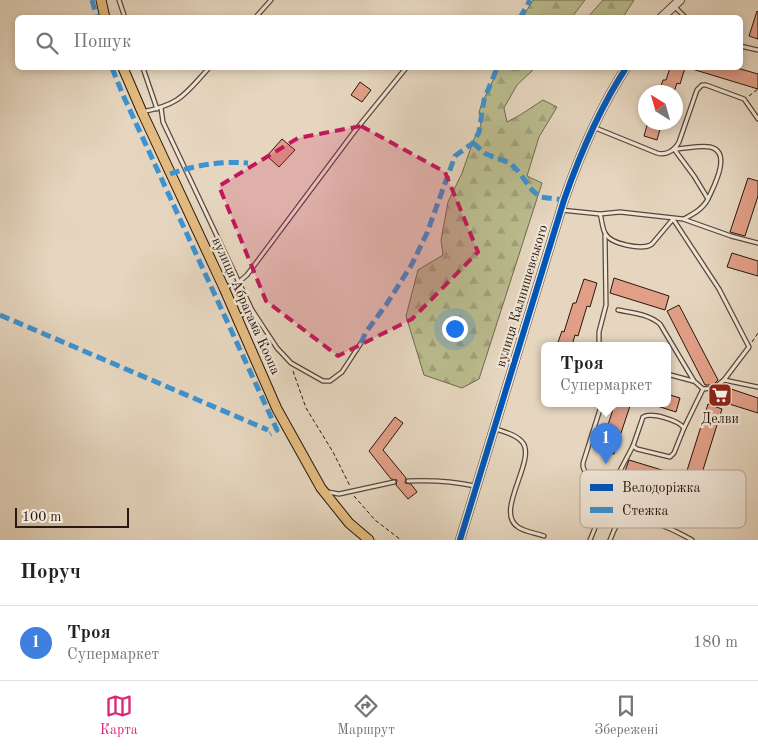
<!DOCTYPE html>
<html lang="uk">
<head>
<meta charset="utf-8">
<style>
  body { margin:0; font-family:"Old Standard TT",serif; background:#f6f6f6; color:#222 }
  .compass { position:absolute; left:638px; top:85px; width:45px; height:45px; border-radius:50%; background:#fff; box-shadow:0 2px 8px #0003; rotate:323deg }
  .scale { position:absolute; left:15px; bottom:12px; width:114px; box-sizing:border-box; padding-left:5px; border:2px solid #28180e; border-top:0; font-size:14px; line-height:18px; white-space:nowrap; color:#28180e; -webkit-text-stroke:4px #efe4d5; paint-order:stroke }
  .you { position:absolute; left:454px; top:328px; width:18px; height:18px; margin:-12px; border:4px solid #fff; border-radius:50%; background:#1a73e8; box-shadow:0 0 0 8px #1a73e833 }
  .badge { display:grid; place-items:center; width:32px; height:32px; border-radius:50%; background:#db2777; color:#fff; font-size:16px; font-weight:700 }
  .pin { position:absolute; translate:-50% -41px; filter:drop-shadow(0 1px 2px #0008) }
  .pin::after { content:''; position:absolute; top:26px; width:18px; height:15px; background:inherit; clip-path:polygon(0 0,100% 0,50% 100%) }
  .popup { position:absolute; left:541px; top:342px; width:130px; height:65px; box-sizing:border-box; display:grid; place-content:center; border-radius:8px; background:#fff; filter:drop-shadow(0 1px 4px #0005); font-size:16px; white-space:nowrap; color:#767676 }
  .popup b { font-size:19px; color:#222 }
  .popup::after { content:''; position:absolute; left:50%; top:100%; margin-left:-10px; border:10px solid transparent; border-top-color:#fff }
  .list { margin:0; padding:0; list-style:none }
  h2 { display:flex; justify-content:space-between; align-items:center; height:65px; margin:0; padding:0 20px; font-size:21px }
  h2 small { font-size:16px; font-weight:400; color:#767676 }
  .list li { display:grid; grid-template-columns:32px 1fr auto; gap:15px; align-items:center; box-sizing:border-box; height:75px; padding:0 20px; border-top:1px solid #e0e0e0 }
  .list b { display:block; font-size:19px; white-space:nowrap }
  .list p { margin:0; font-size:16px; white-space:nowrap; color:#767676 }
  .list em { font-size:16px; font-style:normal; color:#767676 }
  .icon { flex:none; width:28px; height:28px; fill:none; stroke:currentColor; stroke-width:2; stroke-linecap:round; stroke-linejoin:round }
  .map { position:relative; flex:none; width:758px; height:540px; overflow:hidden }
  .search { position:absolute; background:#fff; box-shadow:0 2px 8px #0003; left:15px; right:15px; top:15px; height:55px; display:flex; align-items:center; gap:12px; box-sizing:border-box; padding:0 18px; border-radius:8px; color:#767676; font-size:19px }
  .sheet { height:140px; background:#fff }
  nav { display:flex; justify-content:space-around; align-items:center; box-sizing:border-box; height:70px; border-top:1px solid #e0e0e0; background:#fff; font-size:14px; color:#767676 }
  nav a { display:grid; justify-items:center; gap:2px }
  nav .on { color:#db2777 }
  .map>svg:first-child { display:block }
  .forest { fill:url(#forest-firs); stroke:#716a4e }
  .building { fill:#e19f87; stroke:#28180e }
  .lines { fill:none; stroke-linecap:round; stroke-linejoin:round }
  .service-casing { stroke:#58483a; stroke-width:5.5 }
  .tertiary-casing { stroke:#58483a; stroke-width:10 }
  .primary-casing { stroke:#28180e; stroke-width:11 }
  .path { stroke:#28180e; stroke-width:1; stroke-dasharray:4 2.5; stroke-linecap:butt }
  .service { stroke:#efe4d5; stroke-width:3 }
  .tertiary { stroke:#efe4d5; stroke-width:8 }
  .primary { stroke:#e3bb80; stroke-width:9 }
  .quiet { stroke:#3c93d2; stroke-width:5; stroke-dasharray:10 5; stroke-linecap:butt }
  .cycleway-casing { stroke:#efe4d5; stroke-width:9 }
  .cycleway { stroke:#0057b8; stroke-width:6 }
  .marked { fill:#c2185b; fill-opacity:0.2; stroke:#c2185b; stroke-width:4; stroke-dasharray:10 6; stroke-linejoin:round }
  .labels { text-anchor:middle; dominant-baseline:central; stroke-width:4.5; stroke-linejoin:round; paint-order:stroke }
  .street-label { font-size:14px; fill:#28180e; stroke:#efe4d5 }
  .poi-label { font-size:14px; fill:#28180e; stroke:#efe4d5 }
  .key { fill:#efe4d5; stroke:#b3a799; stroke-width:1 }
  .key-label { font-size:14px; fill:#28180e }
</style>
</head>
<body>
<div class="map">
<svg width="758" height="540" viewBox="0 0 758 540">
  <defs>
    <pattern id="forest-firs" width="22" height="20" patternUnits="userSpaceOnUse" patternTransform="scale(1.25)"><rect width="22" height="20" fill="#babc8f"/><path d="M5 1l3.5 6h-7zM16 11l3.5 6h-7z" fill="#a0a17a"/></pattern>
  </defs>
  <rect width="100%" height="100%" fill="#e6d6bf"/>
  <filter id="stains"><feTurbulence type="fractalNoise" baseFrequency=".004" numOctaves="4"/><feColorMatrix values="0 0 0 0 .2 0 0 0 0 .09 0 0 0 0 .02 0 0 0 .5 -.17"/></filter>
  <radialGradient id="worn" r=".72"><stop offset=".6" stop-color="#630" stop-opacity="0"/><stop offset="1" stop-color="#630" stop-opacity=".3"/></radialGradient>
  <g class="forest">
    <path d="M533 0H585L572 17H523Z"/>
    <path d="M603 0H634L623 17H588Z"/>
    <path d="M499 68H535L517 85 504 108 507 122 520 115 543 100 557 107 539 137 527 176 542 183 479 379 462 388 424 375 406 316 418 270 443 255 441 240 448 202 462 173 474 139 481 125 479 112 482 103Z"/>
  </g>
  <g class="building">
    <path d="M757 11 758 12V39L749 36Z"/>
    <path d="M670 68H685L680 84 677 83 674 92H659L663 80H666Z"/>
    <path d="M693 68H737L758 74V89L692 69Z"/>
    <path d="M360 82 371 90 362 102 351 95Z"/>
    <path d="M648 122H662L657 140 644 136Z"/>
    <path d="M282 139 295 150 279 167 267 156Z"/>
    <path d="M748 178 758 181V196L745 236 730 232Z"/>
    <path d="M732 253 758 261V276L727 267Z"/>
    <path d="M614 278 669 296 665 310 610 293Z"/>
    <path d="M584 279 597 283 590 307 587 306 578 336 575 335 572 345H557L562 331 564 332 573 303H576Z"/>
    <path d="M679 305 718 380 713 385H705L667 311Z"/>
    <path d="M731 389 758 398V413L726 403Z"/>
    <path d="M667 394 680 398 676 412 651 404V403H667Z"/>
    <path d="M615 403H631L614 454 600 450Z"/>
    <path d="M708 404 722 409 697 489 682 484 680 491 624 474 629 460 685 477Z"/>
    <path d="M395 417 403 423 383 450 406 478 405 483 411 484 417 492 408 499 396 485 397 480 391 479 369 451Z"/>
  </g>
  <g class="lines">
    <g class="service-casing">
      <g id="service">
        <path d="M119 0 125 18"/>
        <path d="M674 6 686 18"/>
        <path d="M255 18 271 0"/>
        <path d="M740 46 758 50"/>
        <path d="M143 68 157 109"/>
        <path d="M161 108 163 122 252 310"/>
        <path d="M142 112C181 104 184 95 209 68"/>
        <path d="M593 127 657 153C666 156 675 150 679 142L697 90 702 85H706L744 99 758 119"/>
        <path d="M561 210 600 214 620 212 683 219 731 236 758 243"/>
        <path d="M600 214C602 219 602 228 605 233 610 244 643 251 652 244L673 219 719 289 749 347 724 380"/>
        <path d="M684 219C693 214 703 209 708 199 713 188 733 152 710 147 700 145 684 149 674 149L694 176 708 199"/>
        <path d="M224 288 239 282 247 275 354 132 406 68"/>
        <path d="M238 317 252 310 277 348 291 363 323 381H330L342 372 361 343"/>
        <path d="M599 345V332L606 305 605 235"/>
        <path d="M667 374 693 381"/>
        <path d="M703 389 714 388 724 380 758 387"/>
        <path d="M602 403 583 463C581 477 602 480 613 484"/>
        <path d="M496 429C505 432 517 435 523 443 536 461 494 512 518 527 525 532 536 533 544 536"/>
        <path d="M633 446 637 449 670 457 674 453 684 428"/>
        <path d="M408 481C431 480 452 481 475 486"/>
        <path d="M328 492 339 494 394 482"/>
        <path d="M590 540 613 484 633 446 643 417C651 412 678 420 684 428L703 389 694 381 660 324C648 314 633 313 618 310"/>
        <path d="M610 540C613 534 614 527 619 523 636 510 676 531 692 540"/>
      </g>
    </g>
    <g class="tertiary-casing">
      <g id="tertiary">
        <path d="M661 18 680 0"/>
        <path d="M460 540 564 200C580 154 599 109 626 68"/>
      </g>
    </g>
    <g class="primary-casing">
      <g id="primary">
        <path d="M101 0 105 18"/>
        <path d="M123 68 142 112 224 288 277 409 321 488 349 523 369 540"/>
      </g>
    </g>
    <g class="path">
      <path d="M749 96 758 89"/>
      <path d="M752 342 758 333"/>
      <path d="M293 371 306 408 333 452 350 486"/>
      <path d="M354 496 375 520 401 540"/>
    </g>
    <use href="#service" class="service"/>
    <use href="#tertiary" class="tertiary"/>
    <use href="#primary" class="primary"/>
    <g class="quiet">
      <path d="M92 0 97 18"/>
      <path d="M520 18 530 0"/>
      <path d="M112 68 123 95 277 430 270 434"/>
      <path d="M473 143 486 154 510 163 518 171 532 190 540 197 564 200"/>
      <path d="M170 174C194 165 222 161 248 163"/>
      <path d="M0 315 268 430"/>
      <path d="M361 343 366 332 386 305 412 264 427 233 455 156 473 143 479 132 484 100 497 68"/>
    </g>
    <g class="cycleway-casing">
      <path id="cycleway" d="M460 540 564 200C580 154 599 109 626 68"/>
    </g>
    <use href="#cycleway" class="cycleway"/>
  </g>
  <path class="marked" d="M361 126 445 172 478 252 412 319 338 356 266 301 219 186 298 138Z"/>
  <defs>
    <g id="supermarket-square" transform="scale(1.25)"><rect x="-9" y="-9" width="18" height="18" rx="4" fill="#8f2418" stroke="#efe4d5"/><path d="M-6-5.5h2.5l.6 2H6L4.5 2H-2.5L-4.4-4H-6ZM-1.5 3.2a1.3 1.3 0 1 0 .1 0ZM3 3.2a1.3 1.3 0 1 0 .1 0Z" fill="#fff"/></g>
  </defs>
  <g fill-rule="evenodd">
    <use href="#supermarket-square" x="720" y="395"/>
  </g>
  <g class="labels">
    <g class="street-label">
      <text transform="translate(522 296) rotate(-73)">вулиця Калнишевського</text>
      <text transform="translate(246 306) rotate(66)">вулиця Абрагама Коопа</text>
    </g>
    <g class="poi-label">
      <text x="720" y="419">Делви</text>
    </g>
  </g>
  <rect x="580" y="470" width="166" height="58" rx="8" class="key"/>
  <rect x="590" y="484" width="23" height="7" fill="#0057b8"/>
  <rect x="590" y="507" width="23" height="6" fill="#3c93d2"/>
  <g class="key-label">
    <text x="622" y="492">Велодоріжка</text>
    <text x="622" y="515">Стежка</text>
  </g>
  <rect width="100%" height="100%" filter="url(#stains)"/>
  <rect width="100%" height="100%" fill="url(#worn)"/>
</svg>
<svg class="compass" viewBox="-18 -18 36 36"><path d="M0-13l5 13h-10z" fill="#e53935"/><path d="M0 13l5-13h-10z" fill="#767676"/></svg>
<div class="scale">100 m</div>
<div class="you"></div>
<div class="pin badge" style="left:606px;top:464px;background:#3f7fe0">1</div>
<div class="popup"><b>Троя</b>Супермаркет</div>
<div class="search"><svg class="icon" aria-label="search" viewBox="0 0 24 24"><circle cx="10" cy="10" r="6"/><path d="M15 15l6 6"/></svg>Пошук</div>
</div>
<section class="sheet">
<h2>Поруч<small></small></h2>
<ul class="list">
<li><span class="badge" style="background:#3f7fe0">1</span><div><b>Троя</b><p>Супермаркет</p></div><em>180 m</em></li>
</ul>
</section>
<nav>
<a class="on"><svg class="icon" aria-label="map" viewBox="0 0 24 24"><path d="M3 6l6-2 6 2 6-2v14l-6 2-6-2-6 2zM9 4v14M15 6v14"/></svg>Карта</a>
<a><svg class="icon" aria-label="directions" viewBox="0 0 24 24"><path d="M12 3l9 9-9 9-9-9zM9 14v-3h6M13 9l2 2-2 2"/></svg>Маршрут</a>
<a><svg class="icon" aria-label="saved" viewBox="0 0 24 24"><path d="M7 4h10v16l-5-4-5 4z"/></svg>Збережені</a>
</nav>
</body>
</html>
